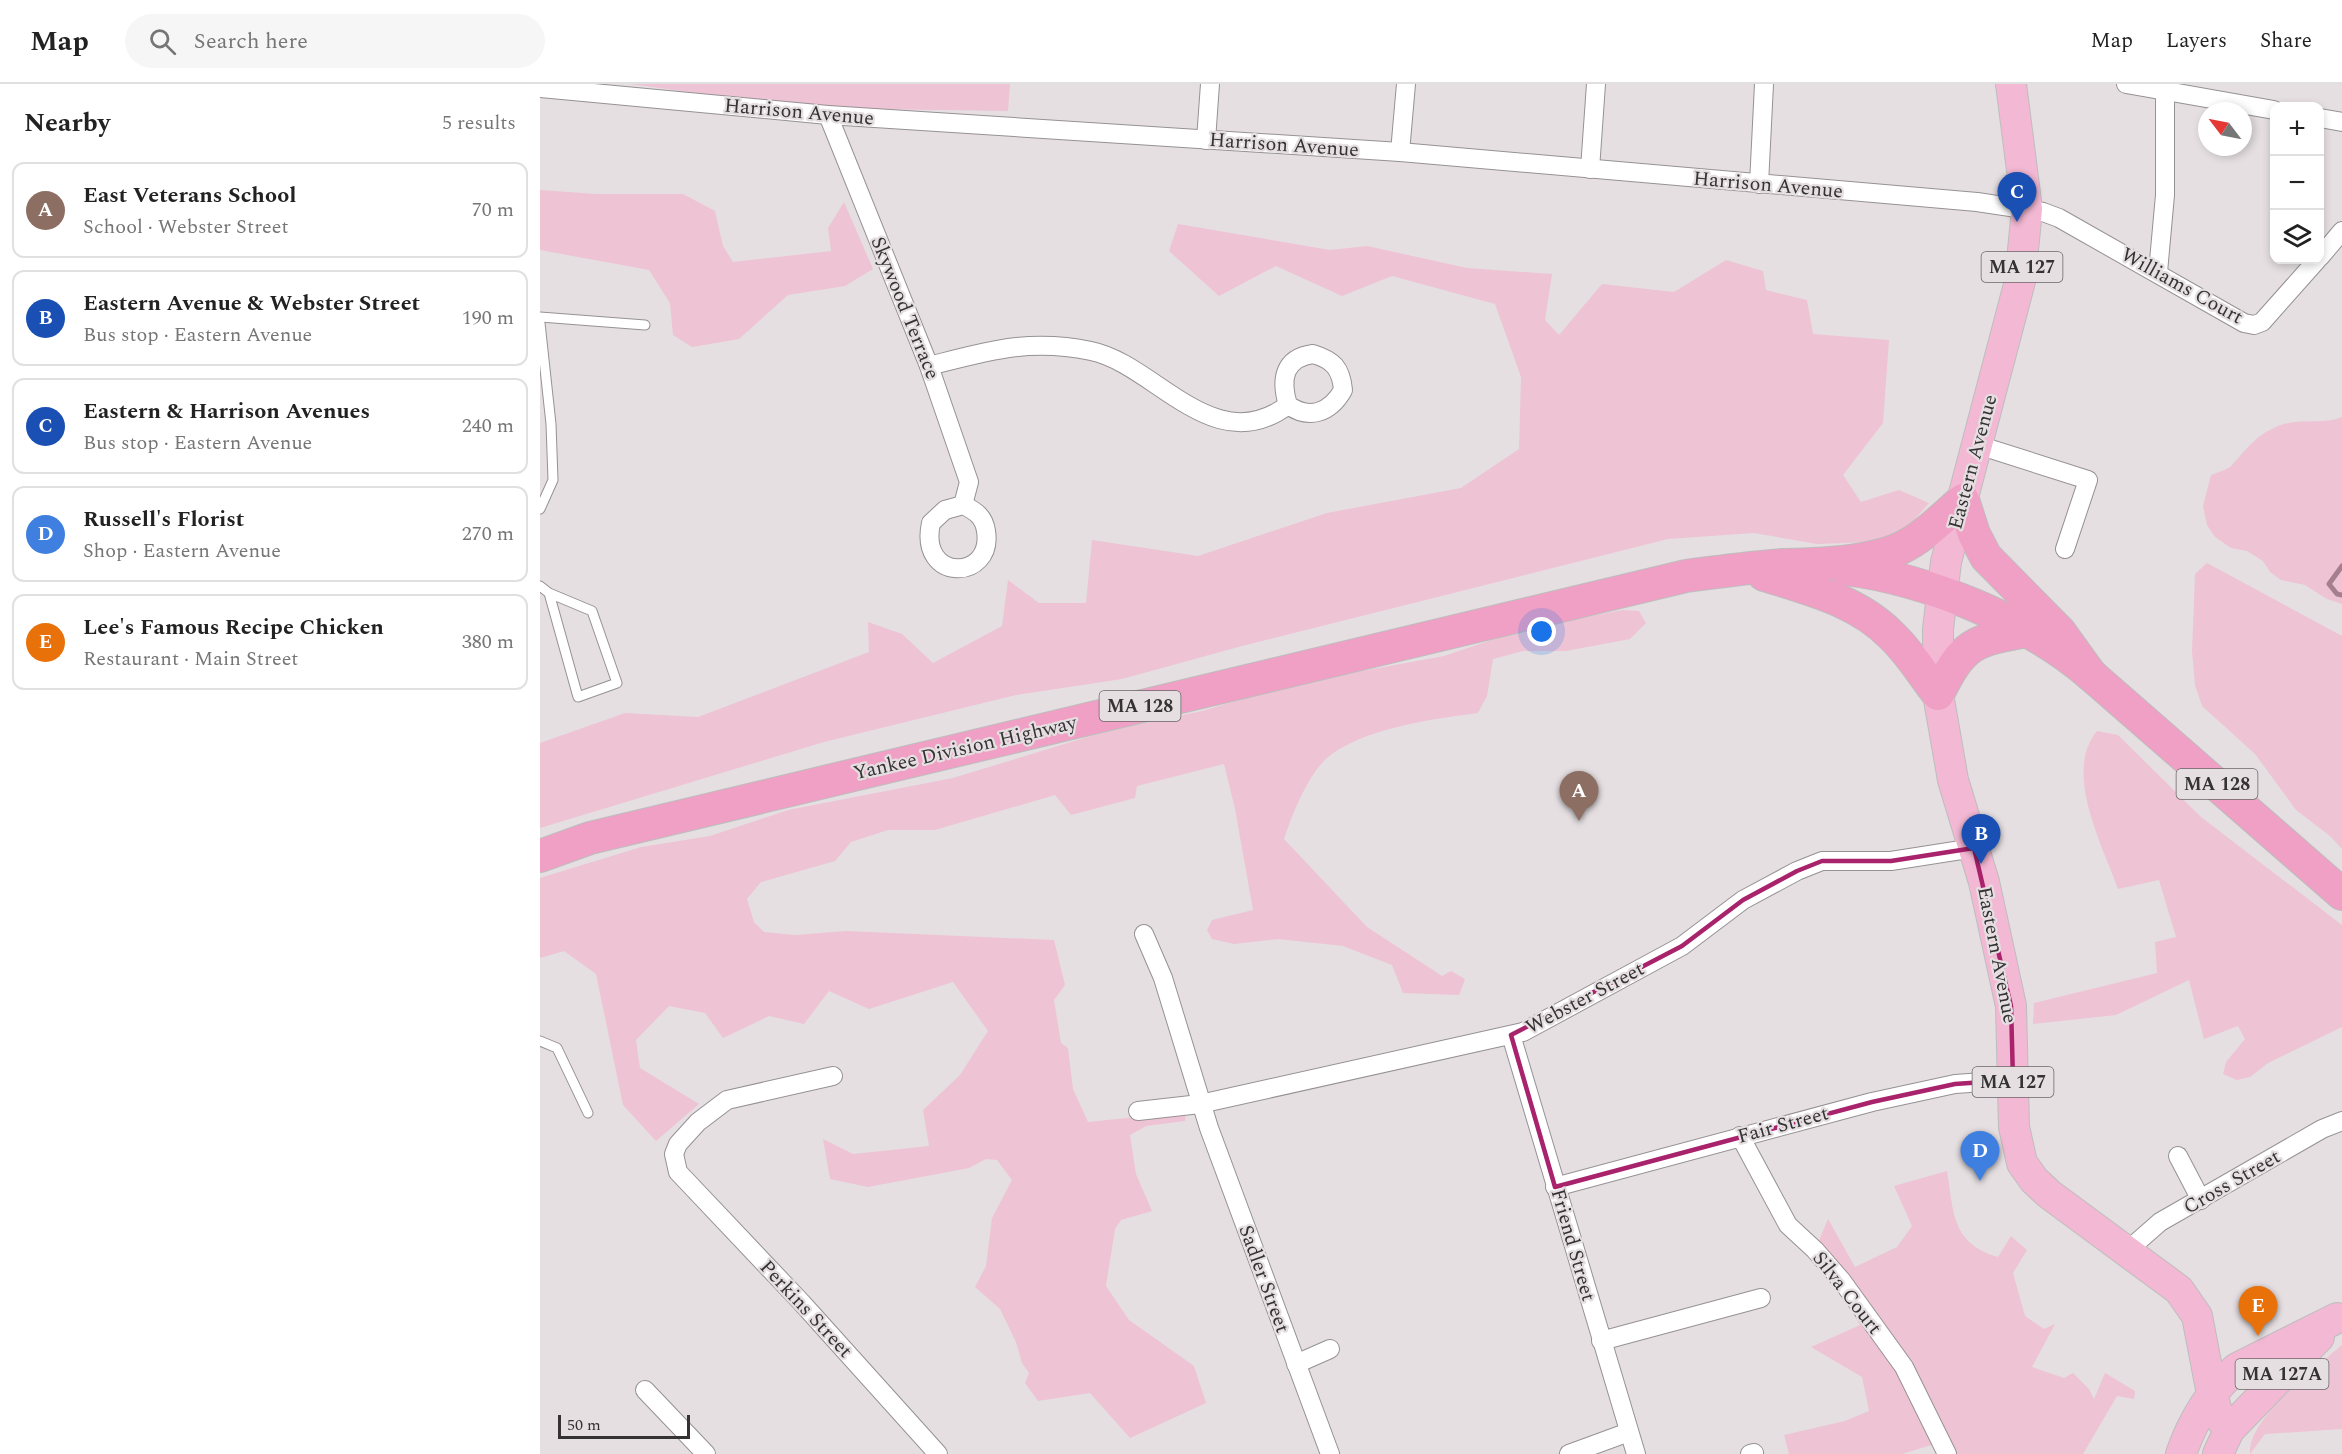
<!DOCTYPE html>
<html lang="en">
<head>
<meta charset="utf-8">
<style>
  body { margin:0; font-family:Spectral,serif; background:#f6f6f6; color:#222 }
  .controls { position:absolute; right:18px; top:18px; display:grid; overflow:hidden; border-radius:12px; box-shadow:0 3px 9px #0003 }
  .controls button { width:54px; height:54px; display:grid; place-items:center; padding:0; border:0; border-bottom:2px solid #e0e0e0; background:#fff; color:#222; font:30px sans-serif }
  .compass { position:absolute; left:1658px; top:18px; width:54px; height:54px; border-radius:50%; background:#fff; box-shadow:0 3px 9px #0003; rotate:302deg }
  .scale { position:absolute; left:18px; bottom:15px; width:132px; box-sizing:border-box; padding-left:6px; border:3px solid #343233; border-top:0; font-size:16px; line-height:21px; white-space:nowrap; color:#343233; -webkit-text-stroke:4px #e5dfe2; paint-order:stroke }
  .you { position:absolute; left:1002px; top:548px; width:21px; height:21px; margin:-15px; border:4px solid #fff; border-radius:50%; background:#1a73e8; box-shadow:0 0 0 9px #1a73e833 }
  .badge { display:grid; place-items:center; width:39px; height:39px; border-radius:50%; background:#2563eb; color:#fff; font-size:20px; font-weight:700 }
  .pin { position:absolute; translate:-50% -50px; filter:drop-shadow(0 2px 3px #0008) }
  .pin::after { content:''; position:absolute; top:32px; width:21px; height:18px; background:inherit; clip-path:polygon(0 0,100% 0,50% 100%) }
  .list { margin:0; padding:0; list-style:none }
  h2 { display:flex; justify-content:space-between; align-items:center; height:78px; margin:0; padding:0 24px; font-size:26px }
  h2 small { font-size:20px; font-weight:400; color:#767676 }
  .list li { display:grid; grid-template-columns:39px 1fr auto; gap:18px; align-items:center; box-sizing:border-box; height:96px; margin:0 12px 12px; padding:0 12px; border:2px solid #e0e0e0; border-radius:12px }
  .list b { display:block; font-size:22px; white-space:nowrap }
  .list p { margin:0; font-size:20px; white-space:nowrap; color:#767676 }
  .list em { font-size:20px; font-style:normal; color:#767676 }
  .icon { flex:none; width:33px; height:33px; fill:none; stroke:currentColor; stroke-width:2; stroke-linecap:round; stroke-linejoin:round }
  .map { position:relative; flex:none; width:1802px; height:1370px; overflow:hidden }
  header { display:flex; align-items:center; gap:36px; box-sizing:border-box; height:84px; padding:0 30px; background:#fff; border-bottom:2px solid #e0e0e0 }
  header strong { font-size:28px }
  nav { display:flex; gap:33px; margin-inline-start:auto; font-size:21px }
  .search { width:420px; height:54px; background:#f6f6f6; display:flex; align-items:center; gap:15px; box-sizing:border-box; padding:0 21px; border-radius:33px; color:#767676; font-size:22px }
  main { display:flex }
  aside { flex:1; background:#fff }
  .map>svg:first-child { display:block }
  .green { fill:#eec3d4 }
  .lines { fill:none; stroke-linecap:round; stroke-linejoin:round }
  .stream { stroke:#a67f8f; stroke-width:5 }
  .service-casing { stroke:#969193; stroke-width:11 }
  .minor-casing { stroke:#969193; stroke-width:20 }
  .primary-casing { stroke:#bebdbe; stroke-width:32 }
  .trunk-casing { stroke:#bebdbe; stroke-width:34 }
  .service { stroke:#fff; stroke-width:9 }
  .minor { stroke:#fff; stroke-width:18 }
  .primary { stroke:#f3b8d3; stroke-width:30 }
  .trunk { stroke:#efa0c4; stroke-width:32 }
  .marked { fill:none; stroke:#a8226c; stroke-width:4.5; stroke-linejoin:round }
  .labels { text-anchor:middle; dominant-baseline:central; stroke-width:4.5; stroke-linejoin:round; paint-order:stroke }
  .shield { fill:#e5dfe2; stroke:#696668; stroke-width:1.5 }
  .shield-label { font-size:18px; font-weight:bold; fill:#343233 }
  .street-label { font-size:20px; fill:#343233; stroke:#e5dfe2 }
</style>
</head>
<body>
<header>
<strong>Map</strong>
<div class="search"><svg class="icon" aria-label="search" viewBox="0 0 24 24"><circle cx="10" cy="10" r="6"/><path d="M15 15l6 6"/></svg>Search here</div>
<nav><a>Map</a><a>Layers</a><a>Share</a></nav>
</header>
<main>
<aside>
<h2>Nearby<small>5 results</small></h2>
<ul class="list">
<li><span class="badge" style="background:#8d6e63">A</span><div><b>East Veterans School</b><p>School · Webster Street</p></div><em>70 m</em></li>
<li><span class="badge" style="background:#1a4fb4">B</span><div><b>Eastern Avenue &amp; Webster Street</b><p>Bus stop · Eastern Avenue</p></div><em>190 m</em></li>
<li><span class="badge" style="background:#1a4fb4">C</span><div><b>Eastern &amp; Harrison Avenues</b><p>Bus stop · Eastern Avenue</p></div><em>240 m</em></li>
<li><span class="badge" style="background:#3f7fe0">D</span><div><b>Russell's Florist</b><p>Shop · Eastern Avenue</p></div><em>270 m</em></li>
<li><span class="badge" style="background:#e8710a">E</span><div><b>Lee's Famous Recipe Chicken</b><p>Restaurant · Main Street</p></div><em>380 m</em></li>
</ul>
</aside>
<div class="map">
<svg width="1802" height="1370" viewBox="0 0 1802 1370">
  <rect width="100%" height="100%" fill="#e5dfe2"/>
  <g class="green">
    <path d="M90 0H470L468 27 269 24Z"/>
    <path d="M0 106 56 110H143L175 127 183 162 193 178 291 167 288 144 304 118 333 185 305 202 248 211 199 255 152 263 133 251 130 219 109 186 0 166Z"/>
    <path d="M638 140 790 166 827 162 927 184 1012 190 1005 236 1019 251 1062 200 1134 208 1186 176 1223 187 1226 206 1267 216 1273 250 1349 256 1343 339 1303 391 1321 418 1359 406 1389 419 1369 442 1334 458 1277 460 1214 449 1128 455 702 562 582 595 476 611 284 658 0 744V659L85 629 158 633 329 568 328 538 362 550 393 579 462 542 468 496 499 519H546L552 456 658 472 787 429 921 404 979 365 981 293 955 220 852 192 802 212 736 182 679 212 629 167Z"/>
    <path d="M1802 333V520L1787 515 1765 501 1741 496 1730 488 1723 477 1707 467 1691 464 1675 453 1667 441 1663 422 1671 391C1678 388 1688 386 1692 381 1706 366 1714 353 1734 344 1757 332 1781 342 1802 333Z"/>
    <path d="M1667 479 1802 552V765L1790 752 1756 726 1715 670 1662 622 1655 601 1652 567 1655 490Z"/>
    <path d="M1082 526 1099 527 1106 539 1090 555 1026 567H983L953 575 947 612 938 629C893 635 805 646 777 685 762 706 752 731 744 755L827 843 902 892 911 887 925 895 919 911 863 909 852 881 803 862 738 855 694 860 672 855 667 846 672 836 713 826 695 725 684 680 597 702 595 714 531 731 515 711 395 746H348L311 758 295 777 221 798 207 815 214 838 224 848 255 851 306 847 514 856 525 901 514 916 521 959 528 964 533 1005 548 1038 646 1028 645 1037 606 1042 590 1051 596 1090 612 1127 581 1136 575 1145 566 1202 589 1236 654 1282 666 1319 590 1354 550 1309 498 1317 485 1299 489 1289 482 1279 476 1258 460 1225 435 1203 446 1182 452 1134 472 1096 457 1076 446 1075 429 1084 328 1103 290 1095 283 1055 313 1070 389 1062 383 1026 420 991 448 947 413 898 329 925 289 907 264 940 229 932 183 954 165 929 129 922 96 956 100 984 159 1020 116 1057 83 1021 56 890 24 867 0 874V794L101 763 170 752 248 726 413 694 567 647 662 627 756 599 904 572 981 546Z"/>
    <path d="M1557 647 1578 651 1661 733 1802 841V943L1728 979 1710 993 1697 996 1683 990 1686 978 1705 955 1698 942 1664 955 1649 896 1576 931 1493 940 1494 919 1617 889 1615 858 1636 853 1619 796 1578 805C1562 760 1523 688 1557 647Z"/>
    <path d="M1407 1087C1414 1129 1411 1159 1458 1173L1471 1152 1487 1166 1473 1189 1485 1232 1504 1245 1515 1240 1492 1283 1524 1294 1533 1289 1549 1305 1554 1315 1565 1289 1595 1307 1594 1315 1577 1312 1543 1370H1402L1395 1360 1362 1370H1249L1244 1351 1305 1337 1329 1327 1322 1293 1271 1263 1320 1241 1275 1166 1288 1135 1315 1183 1357 1163 1372 1142 1354 1102Z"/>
    <path d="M1802 1261V1345L1725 1350 1710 1370C1707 1335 1776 1283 1802 1261Z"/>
  </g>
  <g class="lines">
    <path class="stream" d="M1802 482 1789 500 1797 510 1802 511"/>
    <g class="service-casing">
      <g id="service">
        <path d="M0 233 105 241"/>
        <path d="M0 239 11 340 13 396 0 425"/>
        <path d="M0 502 9 509 38 613 77 599 52 527 9 509"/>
        <path d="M0 957 17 964 48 1029"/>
      </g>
    </g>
    <g class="minor-casing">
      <g id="minor">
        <path d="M1586 0 1734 26"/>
        <path d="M0 4 288 31 860 68 1437 118 1503 128 1519 134 1704 239 1714 241 1722 238 1777 176"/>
        <path d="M288 31 389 282 429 398 423 421"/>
        <path d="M1780 34 1802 38"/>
        <path d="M666 56 670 0"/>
        <path d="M860 68 866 0"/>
        <path d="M1050 85 1056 0"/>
        <path d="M1219 100 1224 0"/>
        <path d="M1780 173 1802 147"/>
        <path d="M1618 188 1625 111V7"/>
        <path d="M773 270C793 276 801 284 803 306 790 329 769 336 748 321 740 295 744 274 773 270Z"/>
        <path d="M389 282C448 267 489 254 551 267 615 280 674 377 748 321"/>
        <path d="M1438 361 1548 396 1525 465"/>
        <path d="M423 421C436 427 444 433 446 447 454 497 378 499 391 439L405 426Z"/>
        <path d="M604 850 623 894 669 1044 790 1370"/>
        <path d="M971 951 1096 1370"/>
        <path d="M293 992 187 1016 158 1038 138 1060 134 1070 138 1088 262 1219 398 1370"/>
        <path d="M598 1027 660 1020 983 948 1142 862 1203 816 1257 787 1282 777H1351L1434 764"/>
        <path d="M1200 1052 1248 1141 1275 1166 1302 1197 1364 1283 1407 1370"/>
        <path d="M1638 1072 1661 1116"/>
        <path d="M1015 1103 1332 1018 1415 1000 1473 996"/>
        <path d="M1587 1167 1620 1138 1782 1045 1802 1037"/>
        <path d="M1061 1257 1221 1214"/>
        <path d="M756 1280 790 1265"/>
        <path d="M105 1306 166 1370"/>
        <path d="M1029 1370 1089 1348"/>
        <path d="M1210 1370 1214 1369"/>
      </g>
    </g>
    <g class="primary-casing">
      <g id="primary">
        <path d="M1471 0 1487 125 1480 197 1406 478 1398 545V610L1413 696 1444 798 1471 922 1474 1043 1482 1079 1494 1096 1509 1110 1639 1206 1657 1232 1672 1310 1678 1331 1689 1346"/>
        <path d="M1641 1370C1652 1338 1671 1306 1697 1284L1797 1234"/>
        <path d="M1678 1370 1689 1346 1779 1253"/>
      </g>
    </g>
    <g class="trunk-casing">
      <g id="trunk">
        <path d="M1305 485C1387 495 1488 537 1551 591L1802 810"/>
        <path d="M1224 491C1269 505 1318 517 1352 552 1370 569 1383 591 1398 610 1423 559 1434 556 1488 547"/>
        <path d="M0 772 50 754 1146 492C1178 488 1210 483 1243 481 1278 480 1328 479 1361 464 1384 453 1403 433 1423 416L1434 450 1446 473 1520 548 1551 591"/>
      </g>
    </g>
    <use href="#service" class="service"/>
    <use href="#minor" class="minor"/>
    <use href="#primary" class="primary"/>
    <use href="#trunk" class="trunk"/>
  </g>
  <path class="marked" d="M1434 764 1471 922 1473 996 1415 1000 1332 1018 1015 1103 971 951 1142 862 1203 816 1257 787 1282 777H1351Z"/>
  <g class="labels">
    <g class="shield">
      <rect x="1441.5" y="168" width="81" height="30" rx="4.5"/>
      <rect x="559.5" y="607" width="81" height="30" rx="4.5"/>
      <rect x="1636.5" y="685" width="81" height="30" rx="4.5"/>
      <rect x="1432.5" y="983" width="81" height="30" rx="4.5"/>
      <rect x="1695.5" y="1275" width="93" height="30" rx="4.5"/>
    </g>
    <g class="shield-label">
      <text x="1482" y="183">MA 127</text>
      <text x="600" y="622">MA 128</text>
      <text x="1677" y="700">MA 128</text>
      <text x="1473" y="998">MA 127</text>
      <text x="1742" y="1290">MA 127A</text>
    </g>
    <g class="street-label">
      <text transform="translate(259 28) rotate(5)">Harrison Avenue</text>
      <text transform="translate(744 61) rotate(4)">Harrison Avenue</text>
      <text transform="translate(1228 101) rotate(5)">Harrison Avenue</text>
      <text transform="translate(1642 202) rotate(29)">Williams Court</text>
      <text transform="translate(365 224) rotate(68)">Skywood Terrace</text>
      <text transform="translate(1433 378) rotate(-75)">Eastern Avenue</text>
      <text transform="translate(425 664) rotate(-13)">Yankee Division Highway</text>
      <text transform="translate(1457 871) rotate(79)">Eastern Avenue</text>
      <text transform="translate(1045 914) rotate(-28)">Webster Street</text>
      <text transform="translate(1243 1041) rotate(-15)">Fair Street</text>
      <text transform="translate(1692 1098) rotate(-30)">Cross Street</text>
      <text transform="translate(1033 1161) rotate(74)">Friend Street</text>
      <text transform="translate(724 1195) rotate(70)">Sadler Street</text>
      <text transform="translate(1307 1209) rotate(52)">Silva Court</text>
      <text transform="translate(266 1225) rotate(47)">Perkins Street</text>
    </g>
  </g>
</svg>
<div class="controls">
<button>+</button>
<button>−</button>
<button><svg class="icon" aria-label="layers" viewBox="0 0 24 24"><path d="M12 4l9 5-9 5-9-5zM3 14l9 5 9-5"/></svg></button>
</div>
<svg class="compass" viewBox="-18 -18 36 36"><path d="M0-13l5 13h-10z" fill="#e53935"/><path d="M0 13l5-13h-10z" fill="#767676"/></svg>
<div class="scale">50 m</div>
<div class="you"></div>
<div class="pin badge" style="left:1039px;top:737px;background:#8d6e63">A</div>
<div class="pin badge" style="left:1441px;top:780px;background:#1a4fb4">B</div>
<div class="pin badge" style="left:1477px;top:138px;background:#1a4fb4">C</div>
<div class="pin badge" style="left:1440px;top:1097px;background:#3f7fe0">D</div>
<div class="pin badge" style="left:1718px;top:1252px;background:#e8710a">E</div>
</div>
</main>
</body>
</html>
